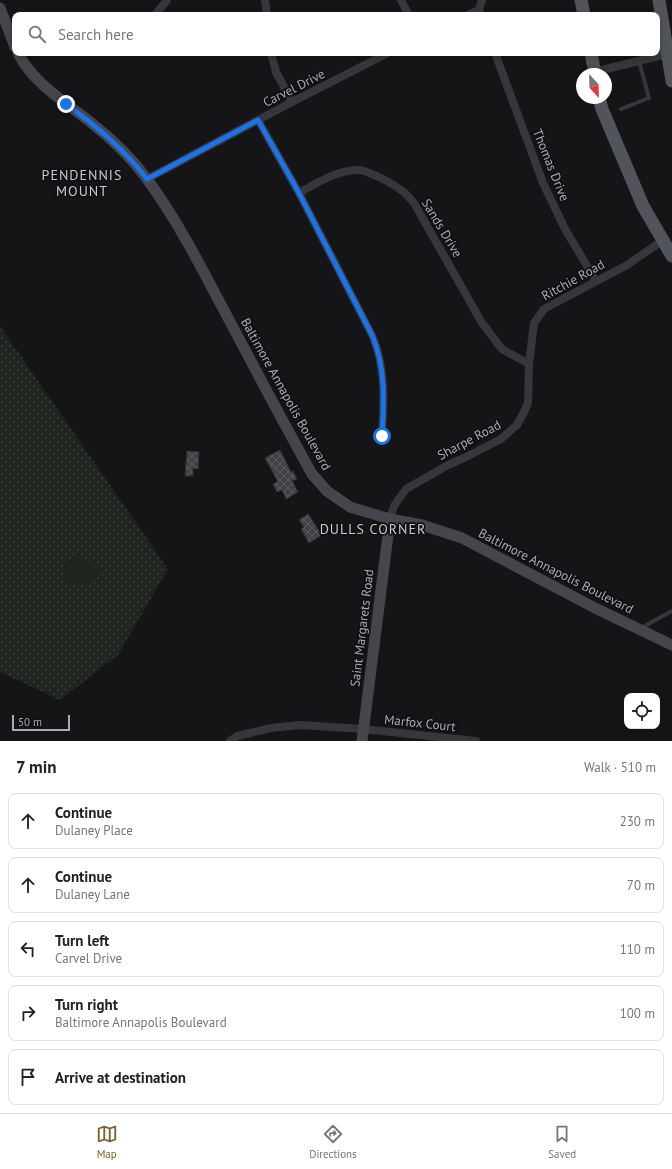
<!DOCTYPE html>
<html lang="en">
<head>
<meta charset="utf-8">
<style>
  body { margin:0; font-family:"PT Sans",sans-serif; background:#f6f6f6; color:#222 }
  .controls { position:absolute; right:12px; bottom:12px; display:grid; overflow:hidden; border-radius:8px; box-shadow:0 2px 6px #0003 }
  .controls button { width:36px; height:36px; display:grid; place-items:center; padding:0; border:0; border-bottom:1px solid #e0e0e0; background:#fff; color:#222; font:20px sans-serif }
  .compass { position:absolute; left:576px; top:68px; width:36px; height:36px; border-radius:50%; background:#fff; box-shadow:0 2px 6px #0003; rotate:158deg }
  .scale { position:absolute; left:12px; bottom:10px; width:58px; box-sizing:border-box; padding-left:4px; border:2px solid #a7adb7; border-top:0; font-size:11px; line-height:14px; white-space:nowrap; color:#a7adb7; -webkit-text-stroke:3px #101012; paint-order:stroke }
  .stop { position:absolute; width:12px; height:12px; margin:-9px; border:3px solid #1a73e8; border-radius:50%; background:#fff }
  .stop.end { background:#1a73e8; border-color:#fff; box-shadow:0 1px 4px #0008 }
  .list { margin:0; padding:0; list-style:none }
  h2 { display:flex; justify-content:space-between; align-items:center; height:52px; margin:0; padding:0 16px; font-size:17px }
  h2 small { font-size:13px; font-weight:400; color:#767676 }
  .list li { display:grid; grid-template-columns:26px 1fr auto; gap:12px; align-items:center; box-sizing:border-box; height:56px; margin:0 8px 8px; padding:0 8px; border:1px solid #e0e0e0; border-radius:8px }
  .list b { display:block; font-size:15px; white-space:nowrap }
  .list p { margin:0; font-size:13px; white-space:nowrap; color:#767676 }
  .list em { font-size:13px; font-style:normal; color:#767676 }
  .icon { flex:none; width:22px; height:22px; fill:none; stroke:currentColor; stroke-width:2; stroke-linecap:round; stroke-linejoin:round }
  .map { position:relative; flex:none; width:672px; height:741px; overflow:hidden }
  .search { position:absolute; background:#fff; box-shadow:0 2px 6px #0003; left:12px; right:12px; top:12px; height:44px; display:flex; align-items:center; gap:10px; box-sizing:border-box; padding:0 14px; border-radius:8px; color:#767676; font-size:15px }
  .sheet { height:372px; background:#fff }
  nav { display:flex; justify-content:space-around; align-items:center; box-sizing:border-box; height:56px; border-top:1px solid #e0e0e0; background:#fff; font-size:11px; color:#767676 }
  nav a { display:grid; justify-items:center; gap:2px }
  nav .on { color:#7f602b }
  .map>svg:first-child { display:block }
  .grass { fill:url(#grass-dots) }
  .park { fill:#1d251e }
  .building { fill:url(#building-cross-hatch); stroke:#2f2f33 }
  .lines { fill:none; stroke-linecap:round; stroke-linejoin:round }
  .lane { stroke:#36373c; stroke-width:4 }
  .street { stroke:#36373c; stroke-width:8 }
  .secondary { stroke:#44464c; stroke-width:11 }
  .primary { stroke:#52545b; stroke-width:13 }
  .route { stroke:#1a73e8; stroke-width:5 }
  .labels { text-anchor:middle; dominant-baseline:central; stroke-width:3.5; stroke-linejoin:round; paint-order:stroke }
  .street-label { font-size:13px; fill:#a7adb7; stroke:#101012 }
  .neighbourhood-label { font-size:14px; letter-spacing:1px; fill:#c8cbd3; stroke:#101012 }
</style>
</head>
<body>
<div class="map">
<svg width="672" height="741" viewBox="0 0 672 741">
  <defs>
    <pattern id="grass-dots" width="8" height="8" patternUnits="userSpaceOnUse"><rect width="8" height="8" fill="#1d251e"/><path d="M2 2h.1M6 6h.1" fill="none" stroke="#3b423c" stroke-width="1.8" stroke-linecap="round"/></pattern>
    <pattern id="building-cross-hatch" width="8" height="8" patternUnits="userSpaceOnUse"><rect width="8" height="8" fill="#414347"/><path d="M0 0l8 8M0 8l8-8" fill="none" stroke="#5a5b5f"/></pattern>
  </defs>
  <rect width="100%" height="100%" fill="#151517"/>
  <path class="grass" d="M0 326 168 569 118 655 60 700 0 672Z"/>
  <path class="park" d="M76 557C86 559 93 563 99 570 99 572 98 575 98 577 93 586 69 587 64 579L65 563 72 558Z"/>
  <g class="building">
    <path d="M280 450 291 472 293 471 297 479 292 481 298 492 286 499 282 490 277 492 273 484 277 482V480L265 458Z"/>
    <path d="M187 451 199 452 198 469 193 468V476H185Z"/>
    <path d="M308 514 322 535 309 543 301 529 304 527 299 520Z"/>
  </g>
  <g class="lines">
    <g class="lane">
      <path d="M621 109 649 98 639 61"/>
      <path d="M641 628 672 611"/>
    </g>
    <g class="street">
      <path d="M265 0 267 15"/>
      <path d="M401 0 409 15"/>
      <path d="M155 15 167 0"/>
      <path d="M468 15 479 10"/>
      <path d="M480 15 479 10 482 0"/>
      <path d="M271 53 276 72 292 102"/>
      <path d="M495 53 543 183 565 229 596 281"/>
      <path d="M594 72 671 53"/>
      <path d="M258 120 299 193 372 335C386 367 384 402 382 436"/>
      <path d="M147 179 292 102 388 53"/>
      <path d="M299 193C315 184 339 169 359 170 369 171 392 183 401 190 406 193 410 199 414 203L482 323 502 349 529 364"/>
      <path d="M390 519 394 506 406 489 448 465 466 457 501 439 517 425 523 414 528 403 529 364 534 323 544 309 627 265 662 241"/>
      <path d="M230 741 237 736 271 728 300 725 363 729 476 741"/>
    </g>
    <g class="secondary">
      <path d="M0 8 15 47"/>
      <path d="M18 53C33 83 64 101 89 121 111 138 131 157 147 179 175 217 197 259 219 301 250 359 280 417 312 474L327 491 350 507 390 519 422 525 462 538 595 608 672 645"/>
      <path d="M362 741 390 519"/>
    </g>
    <g class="primary">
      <path d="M581 0 584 15"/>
      <path d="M659 0 672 81"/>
      <path d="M591 53 595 74"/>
      <path d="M599 98 602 109 643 206 672 256"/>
    </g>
  </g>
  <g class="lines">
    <path class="route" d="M66 104C96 126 124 149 147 179L258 120 299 193 372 335C386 367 384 402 382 436"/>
  </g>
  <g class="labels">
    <g class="street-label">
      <text transform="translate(294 88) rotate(-27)">Carvel Drive</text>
      <text transform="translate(551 165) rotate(68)">Thomas Drive</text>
      <text transform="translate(442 228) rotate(59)">Sands Drive</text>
      <text transform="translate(573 280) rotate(-29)">Ritchie Road</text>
      <text transform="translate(286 394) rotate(61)">Baltimore Annapolis Boulevard</text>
      <text transform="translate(469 440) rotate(-28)">Sharpe Road</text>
      <text transform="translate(556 571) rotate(27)">Baltimore Annapolis Boulevard</text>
      <text transform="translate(362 628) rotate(-83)">Saint Margarets Road</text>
      <text transform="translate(420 723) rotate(6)">Marfox Court</text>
    </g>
    <g class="neighbourhood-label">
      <text x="82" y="175">PENDENNIS<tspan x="82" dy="16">MOUNT</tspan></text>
      <text x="373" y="529">DULLS CORNER</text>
    </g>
  </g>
</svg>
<div class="controls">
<button><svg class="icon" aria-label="locate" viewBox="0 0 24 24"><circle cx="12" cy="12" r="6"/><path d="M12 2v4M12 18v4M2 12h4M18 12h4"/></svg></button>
</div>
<svg class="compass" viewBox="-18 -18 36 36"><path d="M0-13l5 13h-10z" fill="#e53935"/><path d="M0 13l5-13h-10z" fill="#767676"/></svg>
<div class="scale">50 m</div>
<div class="stop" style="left:382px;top:436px"></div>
<div class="stop end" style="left:66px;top:104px"></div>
<div class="search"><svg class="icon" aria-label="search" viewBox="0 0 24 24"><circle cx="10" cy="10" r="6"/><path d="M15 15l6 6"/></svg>Search here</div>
</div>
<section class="sheet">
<h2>7 min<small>Walk · 510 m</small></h2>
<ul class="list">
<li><svg class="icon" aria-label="ahead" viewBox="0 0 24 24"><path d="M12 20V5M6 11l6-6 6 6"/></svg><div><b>Continue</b><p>Dulaney Place</p></div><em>230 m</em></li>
<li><svg class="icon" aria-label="ahead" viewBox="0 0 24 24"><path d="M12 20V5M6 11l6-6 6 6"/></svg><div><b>Continue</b><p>Dulaney Lane</p></div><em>70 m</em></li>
<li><svg class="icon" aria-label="left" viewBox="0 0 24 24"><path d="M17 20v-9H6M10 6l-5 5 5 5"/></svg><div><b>Turn left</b><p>Carvel Drive</p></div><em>110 m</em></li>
<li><svg class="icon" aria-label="right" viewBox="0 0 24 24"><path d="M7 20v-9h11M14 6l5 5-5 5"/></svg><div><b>Turn right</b><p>Baltimore Annapolis Boulevard</p></div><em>100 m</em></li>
<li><svg class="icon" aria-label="arrive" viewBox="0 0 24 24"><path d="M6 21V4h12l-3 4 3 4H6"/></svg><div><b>Arrive at destination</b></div></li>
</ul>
</section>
<nav>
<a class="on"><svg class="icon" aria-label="map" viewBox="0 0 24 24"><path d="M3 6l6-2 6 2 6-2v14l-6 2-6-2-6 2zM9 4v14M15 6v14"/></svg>Map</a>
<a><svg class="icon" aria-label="directions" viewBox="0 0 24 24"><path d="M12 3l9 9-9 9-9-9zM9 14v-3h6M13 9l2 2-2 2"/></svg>Directions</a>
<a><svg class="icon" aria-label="saved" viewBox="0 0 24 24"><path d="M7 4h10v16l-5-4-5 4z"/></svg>Saved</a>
</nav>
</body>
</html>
